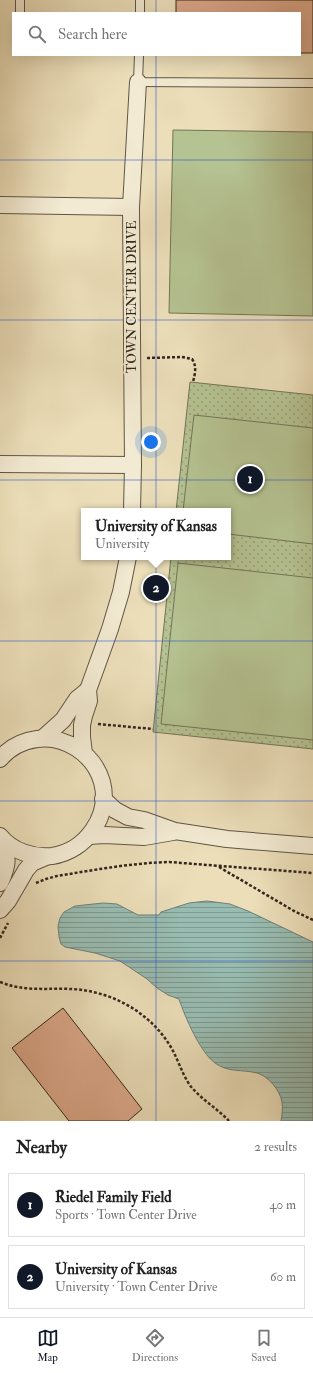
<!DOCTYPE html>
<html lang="en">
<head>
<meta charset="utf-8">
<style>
  body { margin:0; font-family:"IM FELL Double Pica",serif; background:#f6f6f6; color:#222 }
  .you { position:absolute; left:151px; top:442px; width:14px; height:14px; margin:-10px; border:3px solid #fff; border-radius:50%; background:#1a73e8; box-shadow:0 0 0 6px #1a73e833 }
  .badge { display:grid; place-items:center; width:26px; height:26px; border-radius:50%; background:#111827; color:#fff; font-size:13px; font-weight:700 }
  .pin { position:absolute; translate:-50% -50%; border:2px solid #fff; box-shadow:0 1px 4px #0006 }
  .popup { position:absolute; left:81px; top:508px; width:150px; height:52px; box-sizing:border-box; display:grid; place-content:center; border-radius:0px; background:#fff; filter:drop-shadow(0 1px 3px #0005); font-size:13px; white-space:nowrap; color:#767676 }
  .popup b { font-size:15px; color:#222 }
  .popup::after { content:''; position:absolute; left:50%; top:100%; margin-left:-8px; border:8px solid transparent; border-top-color:#fff }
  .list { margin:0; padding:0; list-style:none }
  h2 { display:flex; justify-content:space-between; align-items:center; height:52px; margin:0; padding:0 16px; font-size:17px }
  h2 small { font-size:13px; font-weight:400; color:#767676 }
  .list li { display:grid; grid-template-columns:26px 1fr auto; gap:12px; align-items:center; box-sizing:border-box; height:64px; margin:0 8px 8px; padding:0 8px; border:1px solid #e0e0e0; border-radius:0px }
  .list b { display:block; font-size:15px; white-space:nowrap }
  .list p { margin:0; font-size:13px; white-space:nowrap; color:#767676 }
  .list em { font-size:13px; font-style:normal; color:#767676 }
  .icon { flex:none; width:22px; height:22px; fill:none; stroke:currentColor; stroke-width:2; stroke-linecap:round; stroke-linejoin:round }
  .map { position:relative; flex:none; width:313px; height:1121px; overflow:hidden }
  .search { position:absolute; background:#fff; box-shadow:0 4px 16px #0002; left:12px; right:12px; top:12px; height:44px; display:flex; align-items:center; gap:10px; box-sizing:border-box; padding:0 14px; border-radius:0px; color:#767676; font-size:15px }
  .sheet { height:196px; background:#fff }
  nav { display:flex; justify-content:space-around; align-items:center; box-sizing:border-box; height:56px; border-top:1px solid #e0e0e0; background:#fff; font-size:11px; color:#767676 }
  nav a { display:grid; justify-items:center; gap:2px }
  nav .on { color:#111827 }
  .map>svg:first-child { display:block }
  .park { fill:url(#park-dots); stroke:#737458 }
  .pitch { fill:#b5c291; stroke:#737458 }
  .water { fill:url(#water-rules); stroke:#6f8077 }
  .building { fill:#dca88a; stroke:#31271e }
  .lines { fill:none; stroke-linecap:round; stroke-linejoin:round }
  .service-casing { stroke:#605545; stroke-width:10 }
  .minor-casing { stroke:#605545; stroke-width:18 }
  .path { stroke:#31271e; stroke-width:2.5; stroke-dasharray:3 2; stroke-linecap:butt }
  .service { stroke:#f2ead2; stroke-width:8 }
  .minor { stroke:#f2ead2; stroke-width:16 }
  .grid { fill:none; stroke:#1d4ed8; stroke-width:1; stroke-opacity:0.55 }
  .labels { text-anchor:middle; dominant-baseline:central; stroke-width:4; stroke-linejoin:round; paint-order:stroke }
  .street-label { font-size:13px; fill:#31271e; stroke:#f2ead2 }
</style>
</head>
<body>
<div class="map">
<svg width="313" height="1121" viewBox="0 0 313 1121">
  <defs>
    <pattern id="park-dots" width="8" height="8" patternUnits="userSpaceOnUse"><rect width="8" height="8" fill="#b5c291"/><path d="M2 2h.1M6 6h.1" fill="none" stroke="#949e76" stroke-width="1.8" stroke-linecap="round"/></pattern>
    <pattern id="water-rules" width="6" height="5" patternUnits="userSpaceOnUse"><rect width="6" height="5" fill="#98bcb2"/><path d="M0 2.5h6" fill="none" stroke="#7d9990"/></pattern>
  </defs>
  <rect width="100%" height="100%" fill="#ebdeb9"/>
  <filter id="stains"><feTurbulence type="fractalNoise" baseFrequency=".005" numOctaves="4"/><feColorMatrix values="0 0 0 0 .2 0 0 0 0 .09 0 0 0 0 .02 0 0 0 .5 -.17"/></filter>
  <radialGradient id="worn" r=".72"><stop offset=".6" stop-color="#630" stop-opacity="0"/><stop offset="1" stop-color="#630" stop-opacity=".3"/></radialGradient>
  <path class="park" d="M190 382 313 395V749L153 732 171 557H228V511H176Z"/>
  <g class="pitch">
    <path d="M173 130 313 132V316L169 313Z"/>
    <path d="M194 415 313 428V544L228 534V511H183Z"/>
    <path d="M178 563 313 578V740L161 724Z"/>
  </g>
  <path class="water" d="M207 901 230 904 248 911 313 942V1121H281C282 1115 283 1108 282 1102 280 1090 268 1076 257 1073 241 1069 229 1073 215 1063 200 1052 185 1017 179 999L168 995 157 988 147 979 120 961 95 953 65 947 61 944 59 937 58 926 60 918 64 912 75 906 103 903 117 904 138 915H159L161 912 189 903Z"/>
  <g class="building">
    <path d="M176 0H313V53H300V13H176Z"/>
    <path d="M63 1008 142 1109 128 1121H69L12 1048Z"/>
  </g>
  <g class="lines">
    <g class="service-casing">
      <g id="service">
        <path d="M20 0V13"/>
        <path d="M140 13V0"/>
        <path d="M139 55 138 82 313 83"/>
      </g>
    </g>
    <g class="minor-casing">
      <g id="minor">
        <path d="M0 205 131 207"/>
        <path d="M0 464 133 465"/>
        <path d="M132 511 133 465 131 207 138 82"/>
        <path d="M43 738 63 720 77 699 88 690"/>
        <path d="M84 753 82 737V725L84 716 89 701 88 690 110 629 121 592 128 557"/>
        <path d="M0 759C9 748 22 741 37 739 65 735 94 754 102 782 111 816 86 851 52 856 33 858 12 851 0 836"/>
        <path d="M103 799 115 810 128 817 144 820 175 831 227 839 313 846"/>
        <path d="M89 836 105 835 144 837 173 832"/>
        <path d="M0 883C9 863 8 859 2 839"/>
        <path d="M0 910 8 901 26 870 32 863 46 857"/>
      </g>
    </g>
    <g class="path">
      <path d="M147 358 182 357 192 359C197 366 195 374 193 382"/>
      <path d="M98 724 153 729"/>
      <path d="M219 867 294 911 313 920"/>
      <path d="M36 883 46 879 57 876C94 870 131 863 169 862L313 873"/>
      <path d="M0 938 8 923"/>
      <path d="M0 982C32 995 61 984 93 992 125 999 155 1019 172 1049 178 1060 182 1073 189 1084 200 1099 217 1108 229 1121"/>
    </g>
    <use href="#service" class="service"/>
    <use href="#minor" class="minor"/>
  </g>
  <path class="grid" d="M156 0V13M156 55V1121M0 160H313M0 320H313M0 480H313M0 641H313M0 801H313M0 961H313"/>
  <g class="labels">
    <g class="street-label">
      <text transform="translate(132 297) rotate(-90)">TOWN CENTER DRIVE</text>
    </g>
  </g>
  <rect width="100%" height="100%" filter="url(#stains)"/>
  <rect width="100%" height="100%" fill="url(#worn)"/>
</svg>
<div class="you"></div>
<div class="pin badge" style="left:250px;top:479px">1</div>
<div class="pin badge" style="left:156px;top:588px">2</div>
<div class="popup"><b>University of Kansas</b>University</div>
<div class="search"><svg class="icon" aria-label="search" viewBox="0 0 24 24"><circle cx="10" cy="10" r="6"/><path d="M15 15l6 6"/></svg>Search here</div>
</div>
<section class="sheet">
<h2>Nearby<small>2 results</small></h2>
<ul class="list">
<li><span class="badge">1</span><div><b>Riedel Family Field</b><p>Sports · Town Center Drive</p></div><em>40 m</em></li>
<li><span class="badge">2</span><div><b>University of Kansas</b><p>University · Town Center Drive</p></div><em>60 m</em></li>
</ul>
</section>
<nav>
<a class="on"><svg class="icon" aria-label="map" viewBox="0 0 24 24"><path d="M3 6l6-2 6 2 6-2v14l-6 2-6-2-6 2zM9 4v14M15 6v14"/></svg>Map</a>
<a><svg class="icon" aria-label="directions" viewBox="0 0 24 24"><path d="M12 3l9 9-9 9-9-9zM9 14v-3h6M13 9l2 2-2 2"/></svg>Directions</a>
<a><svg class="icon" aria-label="saved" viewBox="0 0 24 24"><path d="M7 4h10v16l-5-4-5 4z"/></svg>Saved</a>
</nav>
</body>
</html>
